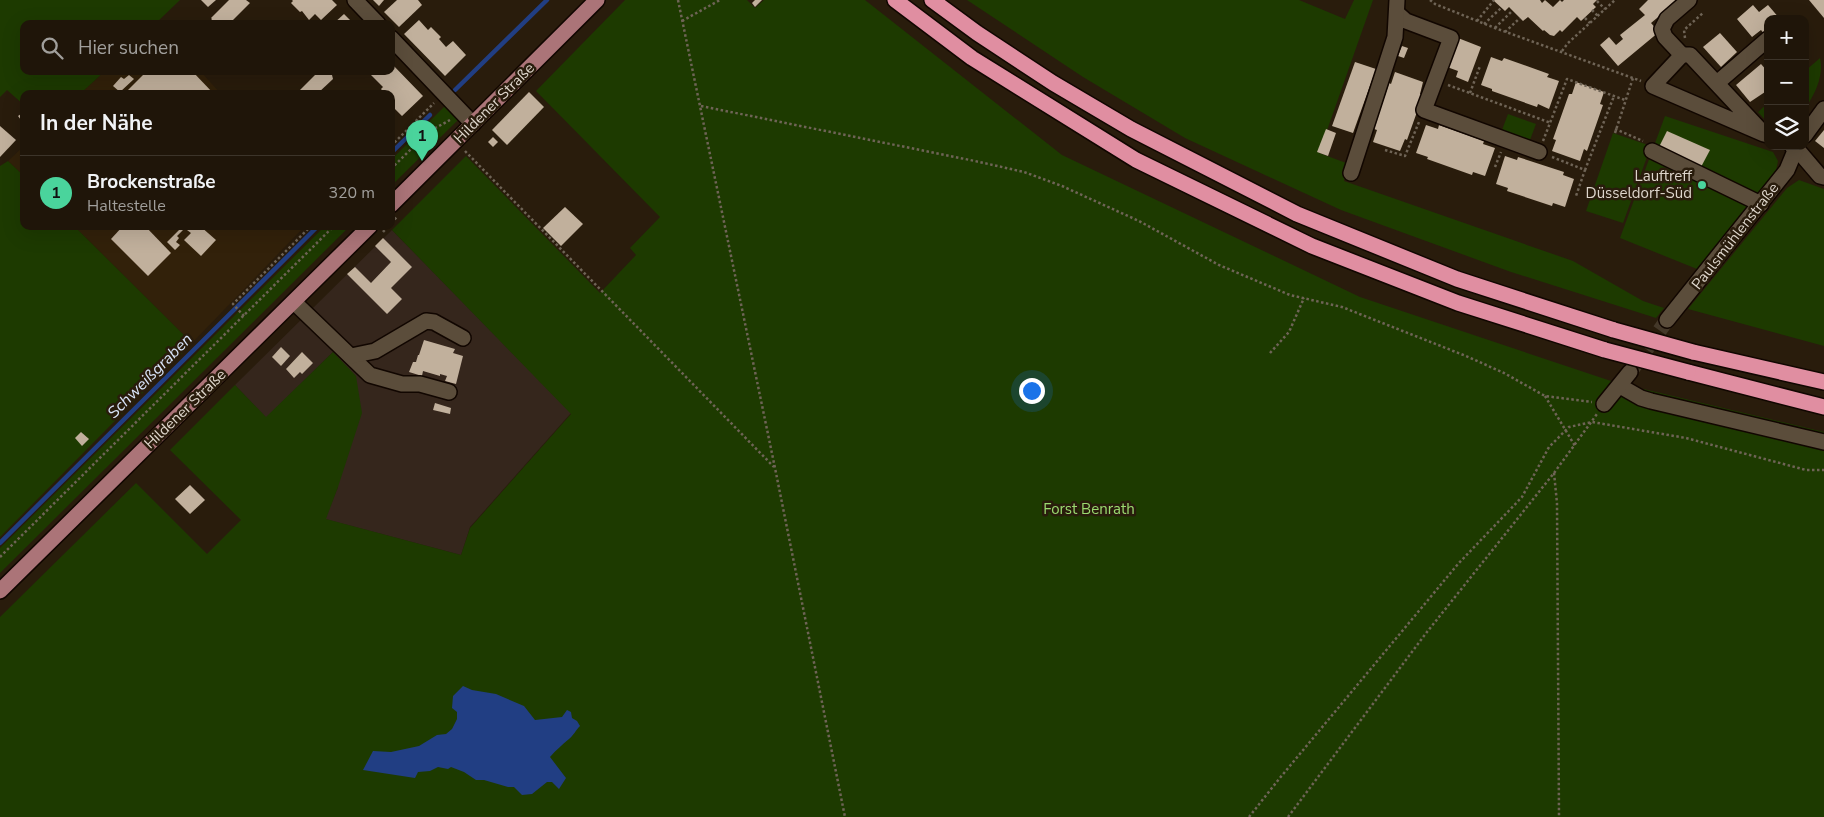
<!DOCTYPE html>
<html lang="de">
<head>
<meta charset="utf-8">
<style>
  body { margin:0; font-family:"Nunito Sans",sans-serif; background:#271e12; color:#f1f3f6 }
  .controls { position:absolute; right:15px; top:15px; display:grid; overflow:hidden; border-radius:10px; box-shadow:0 5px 20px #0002 }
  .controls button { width:45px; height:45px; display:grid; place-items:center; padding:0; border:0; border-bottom:1px solid #3c342a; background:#1f1509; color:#f1f3f6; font:25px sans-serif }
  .you { position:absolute; left:1031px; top:390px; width:18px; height:18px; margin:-12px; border:4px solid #fff; border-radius:50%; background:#1a73e8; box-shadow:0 0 0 8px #1a73e833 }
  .badge { display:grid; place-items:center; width:32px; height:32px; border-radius:50%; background:#4ad49c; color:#111; font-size:16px; font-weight:700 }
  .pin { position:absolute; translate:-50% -41px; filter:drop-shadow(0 1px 2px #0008) }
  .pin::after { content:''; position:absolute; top:26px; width:18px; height:15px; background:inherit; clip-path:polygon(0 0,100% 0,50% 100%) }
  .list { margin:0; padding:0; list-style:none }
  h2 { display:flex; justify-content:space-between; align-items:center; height:65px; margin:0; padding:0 20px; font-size:21px }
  h2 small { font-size:16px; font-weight:400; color:#a19f9c }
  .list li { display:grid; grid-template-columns:32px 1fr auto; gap:15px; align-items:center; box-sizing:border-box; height:75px; padding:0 20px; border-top:1px solid #3c342a }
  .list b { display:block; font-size:19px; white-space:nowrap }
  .list p { margin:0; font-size:16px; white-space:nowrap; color:#a19f9c }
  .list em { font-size:16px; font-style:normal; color:#a19f9c }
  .icon { flex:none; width:28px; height:28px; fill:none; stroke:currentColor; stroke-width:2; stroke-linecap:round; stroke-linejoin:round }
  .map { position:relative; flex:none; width:1824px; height:817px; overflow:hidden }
  .search { position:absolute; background:#1f1509; box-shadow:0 5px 20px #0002; left:20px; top:20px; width:375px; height:55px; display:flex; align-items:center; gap:12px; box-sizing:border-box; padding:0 18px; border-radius:10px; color:#a19f9c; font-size:19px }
  .panel { position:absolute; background:#1f1509; box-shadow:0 5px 20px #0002; left:20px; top:90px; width:375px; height:140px; border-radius:10px }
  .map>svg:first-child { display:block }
  .commercial { fill:#35261c }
  .built { fill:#32210a }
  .green { fill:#1d3a00 }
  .water { fill:#213e83 }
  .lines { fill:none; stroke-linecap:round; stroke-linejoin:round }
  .stream { stroke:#213e83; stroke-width:4.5 }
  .building { fill:#c1b09c }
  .minor-tunnel { stroke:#443829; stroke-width:15; stroke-dasharray:15 8; stroke-linecap:butt }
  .minor-casing { stroke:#110600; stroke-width:18 }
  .major-casing { stroke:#110600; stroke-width:18 }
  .highway-casing { stroke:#110600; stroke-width:18 }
  .path { stroke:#6f6456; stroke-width:2.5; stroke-dasharray:2.5 2.5; stroke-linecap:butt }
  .minor { stroke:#5b4d3b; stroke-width:15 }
  .major { stroke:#ab7478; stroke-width:15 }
  .highway { stroke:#e08ea1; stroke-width:15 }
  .highway-bridge-casing { stroke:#110600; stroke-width:18; stroke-linecap:butt }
  .highway-bridge { stroke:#e08ea1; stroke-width:15 }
  .poi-dot { fill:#4ad49c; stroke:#291c0c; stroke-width:2 }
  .labels { text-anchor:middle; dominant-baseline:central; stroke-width:5; stroke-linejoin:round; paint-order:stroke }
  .street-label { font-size:15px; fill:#ded6cc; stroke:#291c0c }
  .poi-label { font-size:15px; fill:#ded6cc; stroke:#291c0c; text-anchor:end }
  .park-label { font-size:15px; fill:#9bda70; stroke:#291c0c }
  .water-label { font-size:16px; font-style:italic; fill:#d9e4f8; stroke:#291c0c }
</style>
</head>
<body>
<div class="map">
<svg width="1824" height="817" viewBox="0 0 1824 817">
  <rect width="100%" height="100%" fill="#291c0c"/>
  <path class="commercial" d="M392 230 571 413 470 527 461 555 325 519 338 487 333 352 266 418 235 385Z"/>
  <g class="built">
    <path d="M105 71H200L221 94H80Z"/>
    <path d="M24 146V176L8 161Z"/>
    <path d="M74 226H305L192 343Z"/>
  </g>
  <g class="green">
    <path d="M0 0H180L155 24H24V71H105L80 94H24V105L7 90 0 97Z"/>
    <path d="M625 0H747L755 8 764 0H865L1062 155 1360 297 1614 382 1824 432V817H0V617L136 483 207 554 241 520 170 450 235 385 266 417 333 352 356 376 362 413 338 487 326 519 461 555 470 528 571 414 392 230 466 156 600 293 636 255 630 248 660 217 536 91Z"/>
    <path d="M967 0H1299L1345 19 1354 0H1373L1319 153 1349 164 1344 181 1573 261 1643 301 1664 308 1656 318 1511 272 1341 210 1185 138 1083 77Z"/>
    <path d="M1820 58C1824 75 1815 95 1805 108V71Z"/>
    <path d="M1768 103V123L1758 112Z"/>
    <path d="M446 105 459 119 391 186V160Z"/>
    <path d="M1508 114 1536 124 1530 140 1502 130Z"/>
    <path d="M1665 116 1773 152 1778 161 1776 171 1697 269 1620 238Z"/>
    <path d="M1613 133 1651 146 1623 223 1586 211Z"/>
    <path d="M8 161 24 176V226H74L192 343 0 537V166Z"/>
    <path d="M1799 180 1824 189V346L1688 309 1787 188Z"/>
    <path d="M325 226H350L0 573V548Z"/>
  </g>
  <path class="water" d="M463 686 472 690 496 694 524 706 535 720 562 717 567 710 571 712 572 718 577 721 580 726C576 730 573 736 569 739 562 745 556 750 550 757L566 778 559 789 552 782H547L532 794 522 795 514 787H508L484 780H476L464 772 451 767 448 769 438 767 430 771 418 772 415 778 363 770 373 751 391 752 419 746 437 735 446 734 452 729 457 719V712L452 708 453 696Z"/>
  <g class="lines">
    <g class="stream">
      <path d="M455 90 547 0"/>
      <path d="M391 153 430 115"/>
      <path d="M0 543 318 226"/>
    </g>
  </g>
  <g class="building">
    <path d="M201 0H216L208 7Z"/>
    <path d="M229 0H246L250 3 229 24H208L212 19 211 18Z"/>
    <path d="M292 0H332L337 5 321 20 315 14 309 20 302 11 300 12 291 3 293 1Z"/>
    <path d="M373 0H384L379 6Z"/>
    <path d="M397 0H418L422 5 399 27 384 12Z"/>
    <path d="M755 0H762L755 7 752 3Z"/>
    <path d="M1493 0H1540L1542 3 1545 0 1553 7 1560 0 1562 2 1564 0H1597L1593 4 1596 7 1581 21 1577 17 1562 32 1560 30 1554 36 1550 35 1544 30 1543 31 1528 17 1523 21 1509 7 1505 11Z"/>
    <path d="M1648 0H1683L1675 3 1651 23 1659 32 1618 66 1600 45 1609 37 1616 45 1623 39 1620 35 1645 15 1639 9Z"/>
    <path d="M1809 0H1824V18Z"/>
    <path d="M1753 5 1759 12 1768 5 1780 19H1768V30L1764 34 1761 30 1752 37 1737 19Z"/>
    <path d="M344 14 354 24H333Z"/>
    <path d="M419 20 428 30 431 27 441 37 439 39 446 47 453 41 466 55 445 76 404 34Z"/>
    <path d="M1720 33 1737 52 1721 67 1703 47Z"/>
    <path d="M1458 38 1481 47 1468 82 1456 77 1458 71 1447 67Z"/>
    <path d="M1402 46 1408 48 1404 58 1398 56Z"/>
    <path d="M1491 57 1502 61 1504 58 1549 74 1547 77 1559 81 1549 109 1538 104 1537 107 1492 91V89L1481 85Z"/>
    <path d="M1355 62 1376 69 1353 133 1332 126Z"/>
    <path d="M391 63 423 96 402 116 391 105V94H385L381 89 383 87 367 71H391Z"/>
    <path d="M1761 64 1768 72V90L1750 102 1736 85Z"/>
    <path d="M147 71H192L214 94H124Z"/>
    <path d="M319 71H331L333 79 317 94H302L300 90Z"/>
    <path d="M1395 72 1423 82 1420 94 1423 95 1407 140 1405 139 1400 151 1373 142 1377 130 1374 129 1389 83 1391 84Z"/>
    <path d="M129 75 134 79 120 92 113 86 121 77 124 79Z"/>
    <path d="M1576 82 1604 92 1600 104 1603 105 1587 151 1584 149 1580 161 1552 151 1556 140 1553 139 1569 94H1572Z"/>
    <path d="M529 92 544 107 507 145 492 130Z"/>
    <path d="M24 112V124L18 116Z"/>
    <path d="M1426 125 1438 129 1439 125 1484 141 1483 144 1495 148 1485 176 1473 172 1472 175 1427 159 1428 157 1416 153Z"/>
    <path d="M0 126 16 140 0 157Z"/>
    <path d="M1326 129 1336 133 1328 156 1317 152Z"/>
    <path d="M1824 130V148L1815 141Z"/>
    <path d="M1667 131 1710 150 1701 167 1659 147Z"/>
    <path d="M493 137 498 142 493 147 488 142Z"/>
    <path d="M1505 156 1517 160 1518 157 1564 172 1563 175 1574 179 1565 207 1553 203 1552 206 1507 191 1508 188 1496 184Z"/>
    <path d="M565 207 583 224 561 246 543 228Z"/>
    <path d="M123 226H145L171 253 148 276 111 239Z"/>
    <path d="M190 226H200L216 240 201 256 184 240 191 233 187 230Z"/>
    <path d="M181 228 183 230 177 236 179 238 176 242 180 245 175 250 167 242Z"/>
    <path d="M383 238 412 267 391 288 402 299 387 314 347 274 355 267 371 283 391 262 375 246Z"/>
    <path d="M424 340 455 349 453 353 463 356 456 384 445 381 447 376 440 374V376L423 371 422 376 409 372 413 362H416L418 355H419Z"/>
    <path d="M281 347 290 356 281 366 272 357Z"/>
    <path d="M302 352 313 363 302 374 300 372 294 378 286 369Z"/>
    <path d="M435 403 451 408 450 414 433 410Z"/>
    <path d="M81 432 89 439 82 446 75 438Z"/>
    <path d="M190 485 205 500 190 514 175 499Z"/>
  </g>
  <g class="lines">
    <path class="minor-tunnel" d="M1633 368 1667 320"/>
    <g class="minor-casing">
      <g id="minor">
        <path d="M355 0 378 24"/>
        <path d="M1397 13 1406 21 1451 38 1424 110 1539 152"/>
        <path d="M391 38 473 124"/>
        <path d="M1682 55 1665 37 1662 29 1667 19 1689 0"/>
        <path d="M1717 83 1768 39"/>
        <path d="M1764 134 1690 55H1682L1653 86 1764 134 1768 135"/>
        <path d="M1805 135 1824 109"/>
        <path d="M1792 146 1796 148 1820 176 1824 177"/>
        <path d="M1652 151 1761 204"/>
        <path d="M1351 173 1395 37 1397 0"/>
        <path d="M294 302 370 375 402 384H420L449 392"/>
        <path d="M1667 320 1787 170 1797 146"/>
        <path d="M351 356 375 351 426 321 434 322 463 338"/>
        <path d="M1620 386 1641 398 1651 401 1824 442"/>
        <path d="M1604 404 1630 372"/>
      </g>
    </g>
    <g class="major-casing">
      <g id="major">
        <path d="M391 205 597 0"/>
        <path d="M0 591 370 226"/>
      </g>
    </g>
    <g class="highway-casing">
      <g id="highway">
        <path d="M895 0 972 58 1136 160 1312 246 1458 303 1605 350"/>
        <path d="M932 0 977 33 1053 83 1131 129 1297 214 1457 279 1614 330"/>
        <path d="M1693 352 1824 382"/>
        <path d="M1688 372 1824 407"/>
      </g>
    </g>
    <g class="path">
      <path d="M678 0 775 468 845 817"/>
      <path d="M1430 0 1435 4 1495 28 1641 81"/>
      <path d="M1597 1 1605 9"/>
      <path d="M1592 10 1598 16"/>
      <path d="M1585 18 1590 23"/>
      <path d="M682 21 720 0"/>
      <path d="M1477 21 1494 0"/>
      <path d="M1484 24 1501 8"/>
      <path d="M1495 28 1512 11"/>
      <path d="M1505 32 1520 18"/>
      <path d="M1685 38 1684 30 1704 12"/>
      <path d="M1562 51 1568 43 1615 0"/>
      <path d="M1448 85 1551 123"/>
      <path d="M1470 93 1480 66"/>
      <path d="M701 106 975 161 1024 172 1062 186 1139 221 1219 265 1290 295 1342 307 1466 356 1504 373 1545 396 1592 402"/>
      <path d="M1615 129 1643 141"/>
      <path d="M1615 133 1633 78"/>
      <path d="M1543 141 1567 79 1625 100"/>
      <path d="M391 146 434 103"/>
      <path d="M1385 150 1405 156 1419 122"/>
      <path d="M465 151 774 467"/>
      <path d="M1552 157 1585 170 1576 196"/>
      <path d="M1495 167 1501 152"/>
      <path d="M391 169 428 132 450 120"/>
      <path d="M1585 170 1614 96"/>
      <path d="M391 223 397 217"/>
      <path d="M383 232 388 226"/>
      <path d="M244 316 233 304 311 226"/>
      <path d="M1270 353 1289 332 1304 298"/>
      <path d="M1545 396 1575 446"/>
      <path d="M1554 473 1557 503 1559 817"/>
      <path d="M0 557 334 226"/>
      <path d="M1249 817 1279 779 1458 564 1522 497 1549 447 1569 427 1592 422 1686 438 1806 470H1824"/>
      <path d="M1288 817 1427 632 1554 473 1597 414"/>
    </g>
    <use href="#minor" class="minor"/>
    <use href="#major" class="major"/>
    <use href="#highway" class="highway"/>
    <g class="highway-bridge-casing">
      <g id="highway-bridge">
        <path d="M1614 330 1693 352"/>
        <path d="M1605 350 1688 372"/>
      </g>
    </g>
    <use href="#highway-bridge" class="highway-bridge"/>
  </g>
  <circle class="poi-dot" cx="1702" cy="185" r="5"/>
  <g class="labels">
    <g class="street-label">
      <text transform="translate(494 103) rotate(-45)">Hildener Straße</text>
      <text transform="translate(1735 236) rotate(-52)">Paulsmühlenstraße</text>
      <text transform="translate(185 409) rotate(-44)">Hildener Straße</text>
    </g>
    <g class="poi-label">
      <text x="1692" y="176">Lauftreff<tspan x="1692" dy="17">Düsseldorf-Süd</tspan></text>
    </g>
    <g class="park-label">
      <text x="1089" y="509">Forst Benrath</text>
    </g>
    <g class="water-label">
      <text transform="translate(150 376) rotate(-45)">Schweißgraben</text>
    </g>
  </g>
</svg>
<div class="controls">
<button>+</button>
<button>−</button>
<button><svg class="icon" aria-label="layers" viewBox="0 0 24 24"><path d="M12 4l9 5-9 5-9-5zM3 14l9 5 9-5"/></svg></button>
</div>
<div class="you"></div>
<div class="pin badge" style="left:422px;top:161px">1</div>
<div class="search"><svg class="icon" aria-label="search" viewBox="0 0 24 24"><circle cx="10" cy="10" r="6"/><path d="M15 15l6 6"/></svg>Hier suchen</div>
<section class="panel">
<h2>In der Nähe<small></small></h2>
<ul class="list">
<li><span class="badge">1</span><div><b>Brockenstraße</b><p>Haltestelle</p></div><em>320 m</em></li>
</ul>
</section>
</div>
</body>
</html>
